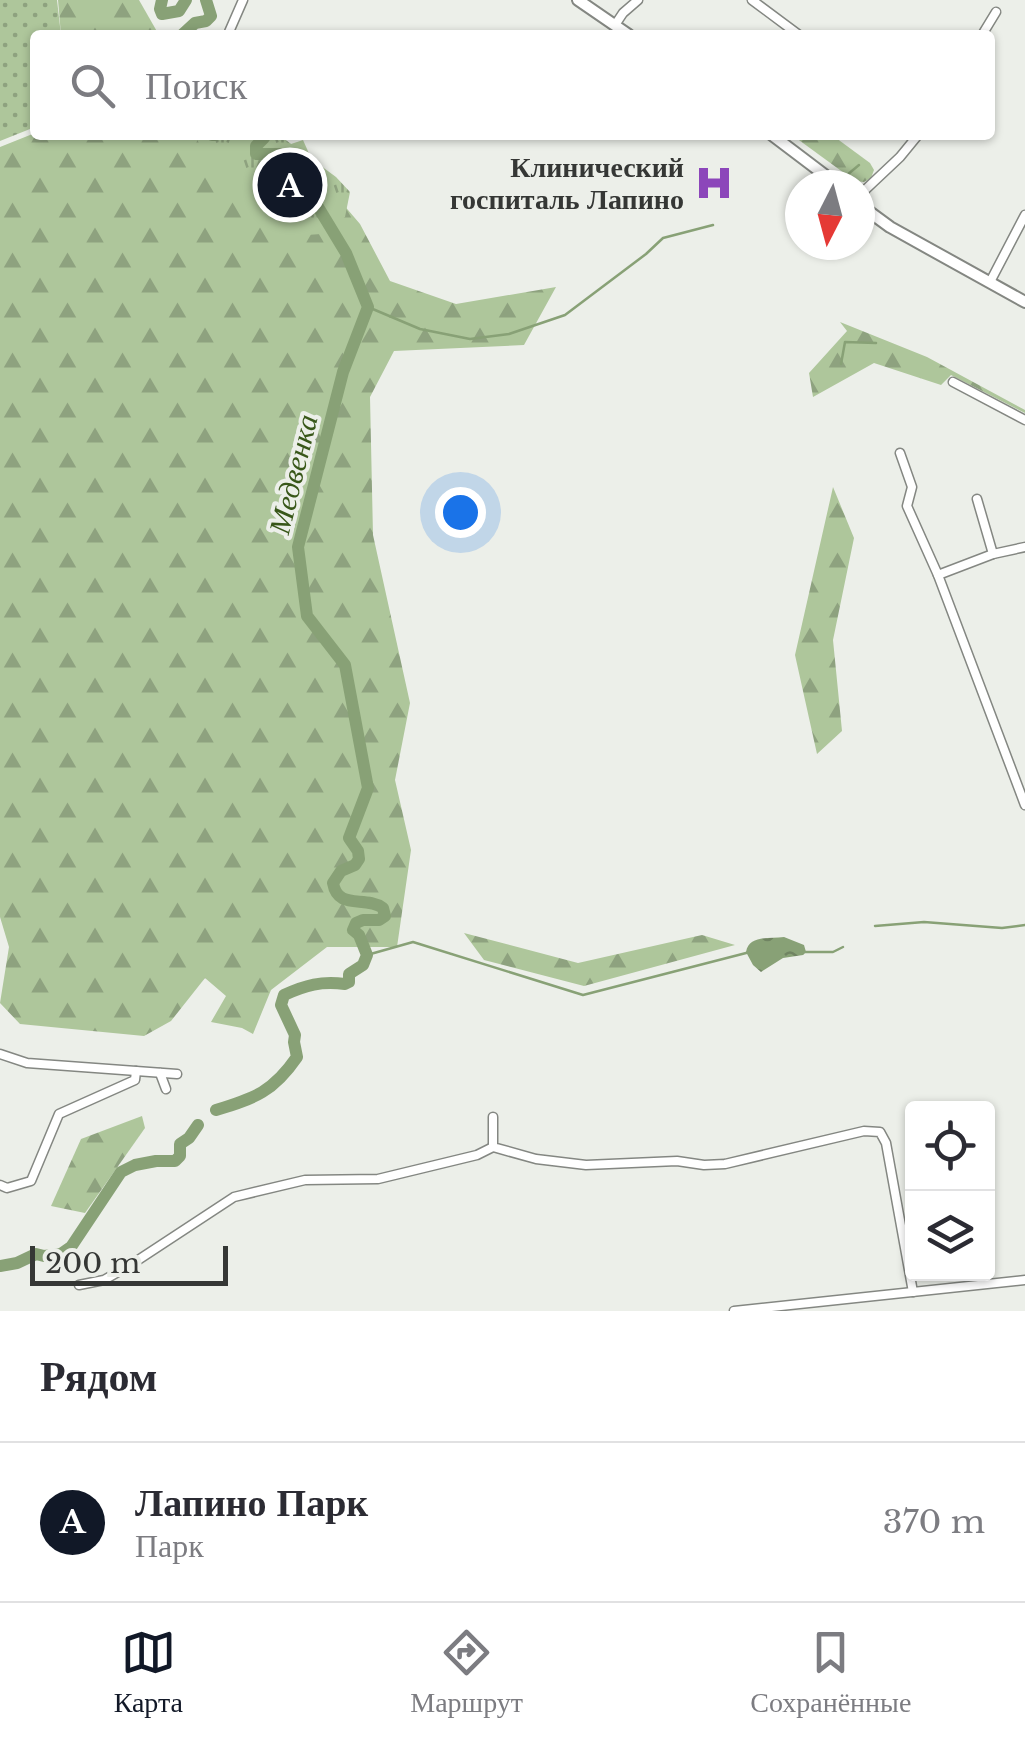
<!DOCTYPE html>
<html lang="ru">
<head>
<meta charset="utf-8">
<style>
  body { margin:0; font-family:"Libre Baskerville",serif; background:#f7f7f7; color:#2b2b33 }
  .controls { position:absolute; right:30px; bottom:30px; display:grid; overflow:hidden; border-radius:10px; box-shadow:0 2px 8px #0004 }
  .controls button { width:90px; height:90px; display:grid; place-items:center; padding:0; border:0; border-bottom:2px solid #e1e1e2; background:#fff; color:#2b2b33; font:50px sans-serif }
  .compass { position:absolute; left:785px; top:170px; width:90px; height:90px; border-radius:50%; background:#fff; box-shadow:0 2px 8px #0004; rotate:186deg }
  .scale { position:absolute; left:30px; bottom:25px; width:198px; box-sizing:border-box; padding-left:10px; border:5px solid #353735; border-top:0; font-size:28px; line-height:35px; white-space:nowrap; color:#353735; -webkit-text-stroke:8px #ecefe9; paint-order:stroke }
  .you { position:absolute; left:460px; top:512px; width:35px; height:35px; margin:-25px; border:8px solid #fff; border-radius:50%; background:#1a73e8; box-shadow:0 0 0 15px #1a73e833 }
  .badge { display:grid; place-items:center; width:65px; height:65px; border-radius:50%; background:#111827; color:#fff; font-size:32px; font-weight:700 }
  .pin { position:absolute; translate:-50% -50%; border:5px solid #fff; box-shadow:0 2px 10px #0006 }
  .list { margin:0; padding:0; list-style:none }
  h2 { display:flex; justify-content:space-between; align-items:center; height:130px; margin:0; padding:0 40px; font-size:42px }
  h2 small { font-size:32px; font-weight:400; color:#7c7c81 }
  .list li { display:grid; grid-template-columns:65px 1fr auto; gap:30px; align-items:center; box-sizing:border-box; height:160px; padding:0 40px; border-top:2px solid #e1e1e2 }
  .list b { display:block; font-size:38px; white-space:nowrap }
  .list p { margin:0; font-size:32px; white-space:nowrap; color:#7c7c81 }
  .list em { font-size:32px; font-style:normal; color:#7c7c81 }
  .icon { flex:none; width:55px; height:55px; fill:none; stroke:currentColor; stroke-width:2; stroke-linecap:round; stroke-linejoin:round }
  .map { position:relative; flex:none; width:1025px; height:1311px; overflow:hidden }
  .search { position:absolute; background:#fff; box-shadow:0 2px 8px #0004; left:30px; right:30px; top:30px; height:110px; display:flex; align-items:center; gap:25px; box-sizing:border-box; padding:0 35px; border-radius:10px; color:#7c7c81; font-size:38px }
  .sheet { height:290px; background:#fff }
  nav { display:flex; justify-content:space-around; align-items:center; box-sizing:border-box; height:140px; border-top:2px solid #e1e1e2; background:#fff; font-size:28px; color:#7c7c81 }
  nav a { display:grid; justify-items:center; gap:5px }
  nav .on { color:#111827 }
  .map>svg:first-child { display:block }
  .grass { fill:url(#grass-dots) }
  .forest { fill:url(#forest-firs) }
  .park { fill:url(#park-tufts) }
  .water { fill:url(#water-ripples) }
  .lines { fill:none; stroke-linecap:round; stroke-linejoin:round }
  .stream { stroke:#88a176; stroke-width:2.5 }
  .river { stroke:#88a176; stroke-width:12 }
  .minor-casing { stroke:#848782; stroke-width:11 }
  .secondary-casing { stroke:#848782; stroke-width:14 }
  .minor { stroke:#fff; stroke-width:8 }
  .secondary { stroke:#fff; stroke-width:10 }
  .labels { text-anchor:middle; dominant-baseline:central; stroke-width:8; stroke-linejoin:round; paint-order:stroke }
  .poi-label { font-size:28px; font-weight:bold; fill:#353735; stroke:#ecefe9; text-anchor:end }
  .water-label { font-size:30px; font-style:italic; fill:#385719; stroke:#ecefe9 }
</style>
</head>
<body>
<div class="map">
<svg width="1025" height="1311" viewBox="0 0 1025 1311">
  <defs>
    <pattern id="grass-dots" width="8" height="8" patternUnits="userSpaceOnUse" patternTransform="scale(2.5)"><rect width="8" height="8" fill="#aec69b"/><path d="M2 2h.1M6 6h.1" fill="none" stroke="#8ea27f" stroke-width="1.8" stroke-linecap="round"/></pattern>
    <pattern id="forest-firs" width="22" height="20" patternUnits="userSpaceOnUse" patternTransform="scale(2.5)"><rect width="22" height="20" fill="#aec69b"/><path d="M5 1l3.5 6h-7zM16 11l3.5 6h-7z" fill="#8ea27f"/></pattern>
    <pattern id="park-tufts" width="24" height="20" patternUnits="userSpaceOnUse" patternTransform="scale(2.5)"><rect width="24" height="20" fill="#aec69b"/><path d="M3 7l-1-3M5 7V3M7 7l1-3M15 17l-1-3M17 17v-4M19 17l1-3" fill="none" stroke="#8ea27f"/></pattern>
    <pattern id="water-ripples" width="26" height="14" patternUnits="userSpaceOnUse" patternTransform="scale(2.5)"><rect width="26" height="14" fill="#88a176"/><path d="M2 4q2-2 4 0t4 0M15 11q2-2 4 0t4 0" fill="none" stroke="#708462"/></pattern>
  </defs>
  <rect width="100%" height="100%" fill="#ecefe9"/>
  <path class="grass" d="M0 0H57L61 35H35V127L0 141Z"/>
  <g class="forest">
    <path d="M58 0H139L159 35H61Z"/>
    <path d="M35 133 256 135 282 147 303 140 319 176 360 224 390 281 456 304 556 287 524 345 394 351 370 397 373 535 410 703 395 780 411 850 397 947H327L271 990 253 1034 242 1028 211 1022 226 996 205 978 171 1021 144 1036 20 1024 0 1003 9 947 0 917V147Z"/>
    <path d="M792 135H832L870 163 874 170 871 178 864 182 855 181Z"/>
    <path d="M840 322 927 357 1025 410V413L951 375 941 385 874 363 813 397 809 373 847 331Z"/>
    <path d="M833 487 854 538 833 640 842 731 817 754 795 655Z"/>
    <path d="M464 933 578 963 702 935 735 945 584 986 484 960Z"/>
    <path d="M142 1116 145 1128 85 1213 51 1206 81 1139Z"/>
  </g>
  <path class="park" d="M195 135H279L336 177 350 192 345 217 321 234 293 236 266 210 207 160Z"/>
  <path class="water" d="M784 937 804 945 806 952 803 955 783 958 761 972 753 965 746 952C749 935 769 939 784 937Z"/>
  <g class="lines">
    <g class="stream">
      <path d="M847 175 859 165"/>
      <path d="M368 307 420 329 470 339 509 334 565 315 646 254 663 238 713 225"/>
      <path d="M841 364 845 342 876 343"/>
      <path d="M875 926 924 922 1002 928 1025 925"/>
      <path d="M802 952H833L843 947"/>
      <path d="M367 955 413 942 583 995 750 952"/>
    </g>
    <g class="river">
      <path d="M162 0 160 9 162 14 179 11 186 0"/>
      <path d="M182 35 195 23 206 21 211 16 206 0"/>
      <path d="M212 135H216"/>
      <path d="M216 1110C255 1098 273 1092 297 1057L294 1042 295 1035 281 1005 284 995C306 985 321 981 345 984L349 982V974L363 965 367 955 359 935 353 930 356 923 363 920H379L385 916 383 908C365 895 338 911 333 883L341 871 355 865 359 859 358 851 349 838 368 788 345 665 307 616 298 547 343 372 368 307 346 253 286 154H256V146L264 138 262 135"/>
      <path d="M0 1266 17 1263 36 1254 44 1256 61 1254 71 1247 121 1172 135 1165 156 1161H175L180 1156V1144L189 1138 198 1125"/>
    </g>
    <g class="minor-casing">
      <g id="minor">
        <path d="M752 0 799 35"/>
        <path d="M615 25 623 13 638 0"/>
        <path d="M229 32 243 0"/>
        <path d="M982 35 996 12"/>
        <path d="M865 210 863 194 866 189 900 157 918 135"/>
        <path d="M990 282 1025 215"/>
        <path d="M953 382 1025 420"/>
        <path d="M900 453 912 487 907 506 938 575 1025 805"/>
        <path d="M977 499 993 554"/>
        <path d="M938 575 993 554 1025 547"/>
        <path d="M0 1054 27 1063 177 1074"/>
        <path d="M160 1073 166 1089"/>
        <path d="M493 1117V1147L536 1159 586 1165 677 1161 704 1165 725 1164 864 1131 880 1132 886 1143 913 1292"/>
        <path d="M0 1185 7 1188 31 1181 59 1114 135 1080 136 1071"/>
        <path d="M79 1285 104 1280 132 1264 234 1197 305 1180 378 1179 477 1155 493 1147"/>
        <path d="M734 1311 1025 1280"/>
      </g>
    </g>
    <g class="secondary-casing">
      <g id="secondary">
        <path d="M578 0 629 35"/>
        <path d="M772 135 838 185"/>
        <path d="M860 205 890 227 1025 302"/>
      </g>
    </g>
    <use href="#minor" class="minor"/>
    <use href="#secondary" class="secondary"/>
  </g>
  <defs>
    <g id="hospital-bare" transform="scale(3)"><path d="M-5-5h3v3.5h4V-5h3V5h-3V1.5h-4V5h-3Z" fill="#8c46ba" stroke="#ecefe9" stroke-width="2.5" paint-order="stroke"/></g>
  </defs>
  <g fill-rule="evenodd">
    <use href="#hospital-bare" x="714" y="183"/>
  </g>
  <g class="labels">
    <g class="poi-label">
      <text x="684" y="167">Клинический<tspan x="684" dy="32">госпиталь Лапино</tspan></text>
    </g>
    <g class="water-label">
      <text transform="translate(293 474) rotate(-76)">Медвенка</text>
    </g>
  </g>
</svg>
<div class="controls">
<button><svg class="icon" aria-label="locate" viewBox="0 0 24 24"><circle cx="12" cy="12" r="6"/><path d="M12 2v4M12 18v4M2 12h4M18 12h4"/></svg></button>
<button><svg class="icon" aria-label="layers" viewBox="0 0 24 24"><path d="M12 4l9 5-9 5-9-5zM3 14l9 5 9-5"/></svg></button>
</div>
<svg class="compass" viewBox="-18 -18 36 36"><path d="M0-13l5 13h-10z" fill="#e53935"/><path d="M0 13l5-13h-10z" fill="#7c7c81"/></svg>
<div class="scale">200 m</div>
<div class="you"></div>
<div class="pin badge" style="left:290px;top:185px">A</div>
<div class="search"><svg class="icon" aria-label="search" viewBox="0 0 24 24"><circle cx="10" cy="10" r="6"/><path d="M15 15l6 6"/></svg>Поиск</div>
</div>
<section class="sheet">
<h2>Рядом<small></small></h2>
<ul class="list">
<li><span class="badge">A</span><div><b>Лапино Парк</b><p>Парк</p></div><em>370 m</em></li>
</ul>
</section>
<nav>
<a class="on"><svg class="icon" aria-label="map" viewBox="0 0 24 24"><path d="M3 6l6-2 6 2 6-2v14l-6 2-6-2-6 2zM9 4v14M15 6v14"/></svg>Карта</a>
<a><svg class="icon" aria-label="directions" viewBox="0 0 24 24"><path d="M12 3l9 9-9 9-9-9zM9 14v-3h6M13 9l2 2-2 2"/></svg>Маршрут</a>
<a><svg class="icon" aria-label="saved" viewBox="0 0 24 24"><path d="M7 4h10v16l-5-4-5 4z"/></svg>Сохранённые</a>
</nav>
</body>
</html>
